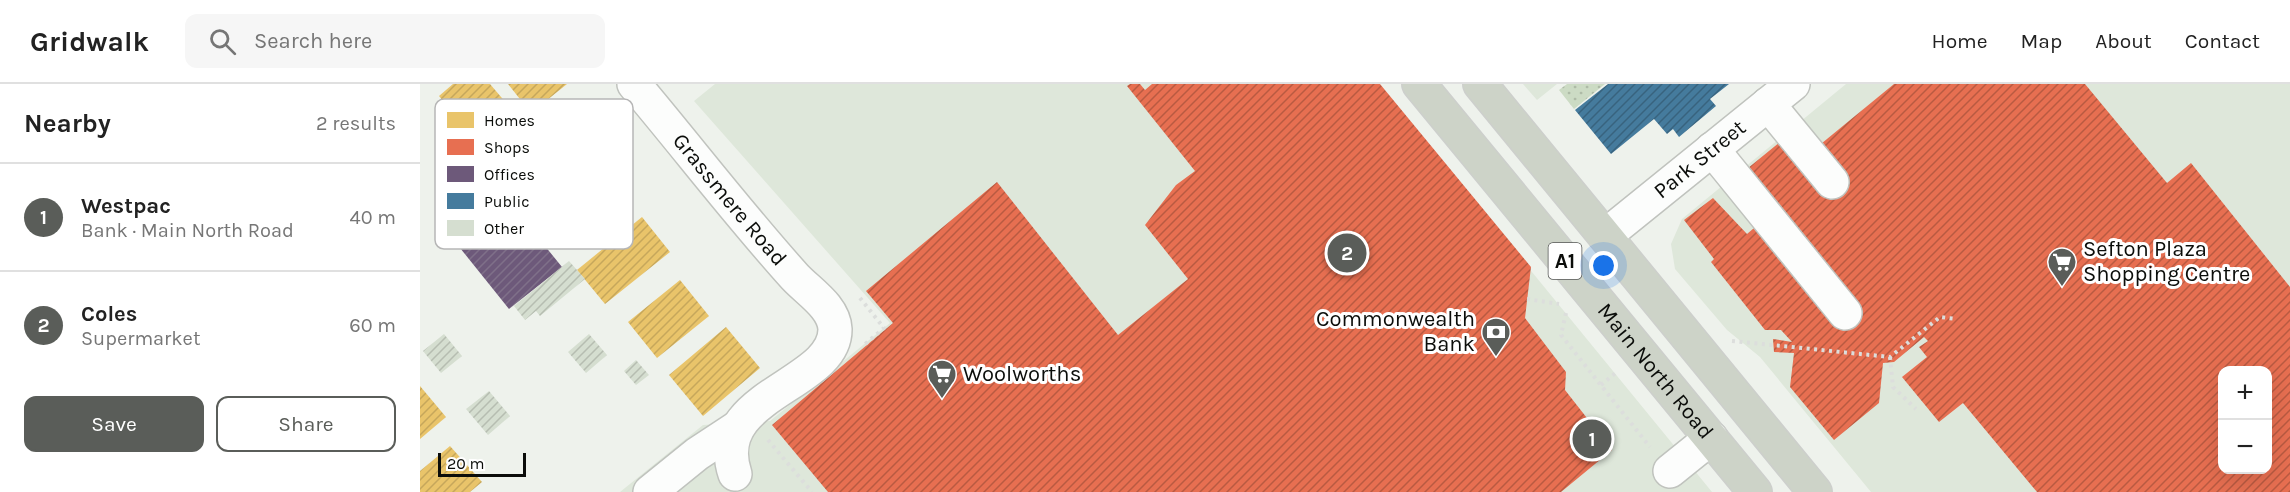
<!DOCTYPE html>
<html lang="en">
<head>
<meta charset="utf-8">
<style>
  body { margin:0; font-family:Karla,sans-serif; background:#f6f6f6; color:#222 }
  .controls { position:absolute; right:18px; bottom:18px; display:grid; overflow:hidden; border-radius:12px; box-shadow:0 6px 24px #0002 }
  .controls button { width:54px; height:54px; display:grid; place-items:center; padding:0; border:0; border-bottom:2px solid #e0e0e0; background:#fff; color:#222; font:30px sans-serif }
  .scale { position:absolute; left:18px; bottom:15px; width:88px; box-sizing:border-box; padding-left:6px; border:3px solid #0b0d0a; border-top:0; font-size:16px; line-height:21px; white-space:nowrap; color:#0b0d0a; -webkit-text-stroke:4px #fff; paint-order:stroke }
  .you { position:absolute; left:1184px; top:182px; width:21px; height:21px; margin:-15px; border:4px solid #fff; border-radius:50%; background:#1a73e8; box-shadow:0 0 0 9px #1a73e833 }
  .badge { display:grid; place-items:center; width:39px; height:39px; border-radius:50%; background:#5a5d59; color:#fff; font-size:20px; font-weight:700 }
  .pin { position:absolute; translate:-50% -50%; border:3px solid #fff; box-shadow:0 2px 6px #0006 }
  .list { margin:0; padding:0; list-style:none }
  h2 { display:flex; justify-content:space-between; align-items:center; height:78px; margin:0; padding:0 24px; font-size:26px }
  h2 small { font-size:20px; font-weight:400; color:#767676 }
  .list li { display:grid; grid-template-columns:39px 1fr auto; gap:18px; align-items:center; box-sizing:border-box; height:108px; padding:0 24px; border-top:2px solid #e0e0e0 }
  .list b { display:block; font-size:22px; white-space:nowrap }
  .list p { margin:0; font-size:20px; white-space:nowrap; color:#767676 }
  .list em { font-size:20px; font-style:normal; color:#767676 }
  .actions { display:flex; gap:12px; padding:18px 24px }
  .actions a { flex:1; padding:14px 0; border:2px solid #5a5d59; border-radius:12px; text-align:center; font-size:21px; color:#5a5d59 }
  .actions .main { background:#5a5d59; color:#fff }
  .icon { flex:none; width:33px; height:33px; fill:none; stroke:currentColor; stroke-width:2; stroke-linecap:round; stroke-linejoin:round }
  .map { position:relative; flex:none; width:1870px; height:408px; overflow:hidden }
  header { display:flex; align-items:center; gap:36px; box-sizing:border-box; height:84px; padding:0 30px; background:#fff; border-bottom:2px solid #e0e0e0 }
  header strong { font-size:28px }
  nav { display:flex; gap:33px; margin-inline-start:auto; font-size:21px }
  .search { width:420px; height:54px; background:#f6f6f6; display:flex; align-items:center; gap:15px; box-sizing:border-box; padding:0 21px; border-radius:12px; color:#767676; font-size:22px }
  main { display:flex }
  aside { flex:1; background:#fff }
  .map>svg:first-child { display:block }
  .built { fill:#dee7da; fill-rule:evenodd }
  .garden { fill:url(#garden-dots) }
  .homes { fill:url(#homes-hatch) }
  .shops { fill:url(#shops-hatch); fill-rule:evenodd }
  .offices { fill:url(#offices-hatch) }
  .public { fill:url(#public-hatch) }
  .building { fill:url(#building-hatch) }
  .lines { fill:none; stroke-linecap:round; stroke-linejoin:round }
  .minor-casing { stroke:#c0c3be; stroke-width:36 }
  .highway-casing { stroke:#cdcfcc; stroke-width:36 }
  .path { stroke:#dcdedc; stroke-width:4; stroke-dasharray:3 4.5; stroke-linecap:butt }
  .minor { stroke:#fcfdfc; stroke-width:33 }
  .highway { stroke:#cdd3c8; stroke-width:33 }
  .labels { text-anchor:middle; dominant-baseline:central; stroke-width:6; stroke-linejoin:round; paint-order:stroke }
  .shield { fill:#fff; stroke:#545654; stroke-width:1.5 }
  .shield-label { font-size:21px; font-weight:bold; fill:#0b0d0a }
  .street-label { font-size:22px; fill:#0b0d0a; stroke:#fff }
  .poi-label { font-size:22px; fill:#0b0d0a; stroke:#fff; text-anchor:start }
  .key { fill:#fff; stroke:#b6b6b6; stroke-width:1.5 }
  .key-label { font-size:16px; fill:#0b0d0a }
</style>
</head>
<body>
<header>
<strong>Gridwalk</strong>
<div class="search"><svg class="icon" aria-label="search" viewBox="0 0 24 24"><circle cx="10" cy="10" r="6"/><path d="M15 15l6 6"/></svg>Search here</div>
<nav><a>Home</a><a>Map</a><a>About</a><a>Contact</a></nav>
</header>
<main>
<aside>
<h2>Nearby<small>2 results</small></h2>
<ul class="list">
<li><span class="badge">1</span><div><b>Westpac</b><p>Bank · Main North Road</p></div><em>40 m</em></li>
<li><span class="badge">2</span><div><b>Coles</b><p>Supermarket</p></div><em>60 m</em></li>
</ul>
<div class="actions"><a class="main">Save</a><a>Share</a></div>
</aside>
<div class="map">
<svg width="1870" height="408" viewBox="0 0 1870 408">
  <defs>
    <pattern id="garden-dots" width="8" height="8" patternUnits="userSpaceOnUse" patternTransform="scale(1.5)"><rect width="8" height="8" fill="#ccdbc4"/><path d="M2 2h.1M6 6h.1" fill="none" stroke="#aebba7" stroke-width="1.8" stroke-linecap="round"/></pattern>
    <pattern id="homes-hatch" width="6" height="6" patternUnits="userSpaceOnUse" patternTransform="scale(1.5)"><rect width="6" height="6" fill="#e9c46a"/><path d="M-1 1l2-2M0 6l6-6M5 7l2-2" fill="none" stroke="#c6a75b"/></pattern>
    <pattern id="shops-hatch" width="6" height="6" patternUnits="userSpaceOnUse" patternTransform="scale(1.5)"><rect width="6" height="6" fill="#e76f51"/><path d="M-1 1l2-2M0 6l6-6M5 7l2-2" fill="none" stroke="#b95a41"/></pattern>
    <pattern id="offices-hatch" width="6" height="6" patternUnits="userSpaceOnUse" patternTransform="scale(1.5)"><rect width="6" height="6" fill="#6d597a"/><path d="M-1 1l2-2M0 6l6-6M5 7l2-2" fill="none" stroke="#7f7089"/></pattern>
    <pattern id="public-hatch" width="6" height="6" patternUnits="userSpaceOnUse" patternTransform="scale(1.5)"><rect width="6" height="6" fill="#457b9d"/><path d="M-1 1l2-2M0 6l6-6M5 7l2-2" fill="none" stroke="#38637e"/></pattern>
    <pattern id="building-hatch" width="6" height="6" patternUnits="userSpaceOnUse" patternTransform="scale(1.5)"><rect width="6" height="6" fill="#d5ded0"/><path d="M-1 1l2-2M0 6l6-6M5 7l2-2" fill="none" stroke="#b6bdb1"/></pattern>
  </defs>
  <rect width="100%" height="100%" fill="#eef2ec"/>
  <g class="built">
    <path d="M295 0H958L1292 408H200L283 341 350 337 470 239 274 17Z"/>
    <path d="M1103 0H1137L1117 16Z"/>
    <path d="M1426 0H1870V408H1451L1340 273 1307 246 1255 185 1251 160 1262 135ZM1802 286H1848V386H1802Z"/>
  </g>
  <path class="garden" d="M1147 0H1185L1154 25 1139 6Z"/>
  <g class="homes">
    <path d="M33 0H70L93 27 55 57 19 12Z"/>
    <path d="M88 0H147L111 29Z"/>
    <path d="M222 133 250 168 185 220 157 186Z"/>
    <path d="M260 196 289 232 237 274 208 238Z"/>
    <path d="M306 243 340 284 283 332 249 291Z"/>
    <path d="M0 302 26 333 0 355Z"/>
    <path d="M30 362 62 398 50 408H0V387Z"/>
  </g>
  <g class="shops">
    <path d="M710 0H720L725 6 732 0H960L1111 183 1105 234 1146 288 1145 306 1192 366 1141 408H408L352 341 473 239 446 207 577 98 698 251 768 195 725 141 756 101 775 87 707 2Z"/>
    <path d="M1474 0H1665L1747 99 1771 79 1870 203V408H1617L1543 319 1519 338 1482 293 1507 273 1499 263 1508 257 1504 253 1474 278 1463 279 1459 319 1414 356 1370 303 1374 269 1354 268 1353 255 1372 258 1361 246H1345L1291 178 1294 175 1264 136 1293 114 1327 150 1341 138 1322 89 1365 54 1396 64ZM1802 286H1848V386H1802Z"/>
  </g>
  <path class="offices" d="M68 92 142 183 89 225 16 134Z"/>
  <path class="public" d="M1188 0H1309L1290 15 1296 22 1259 53 1253 45 1247 50 1234 35 1191 70 1155 26Z"/>
  <g class="building">
    <path d="M149 177 165 195 120 232 116 227 105 236 94 222Z"/>
    <path d="M24 250 42 272 21 289 3 267Z"/>
    <path d="M169 250 187 271 166 289 148 268Z"/>
    <path d="M216 276 229 291 216 301 204 287Z"/>
    <path d="M69 307 90 332 68 351 46 325Z"/>
  </g>
  <g class="lines">
    <g class="minor-casing">
      <g id="minor">
        <path id="s1" d="M214 0C268 64 319 131 375 193 389 208 414 223 415 245 416 302 288 310 315 390"/>
        <path d="M1348 20 1412 98"/>
        <path d="M1292 65 1425 229"/>
        <path id="s2" d="M1185 152 1373 0"/>
        <path d="M1250 387 1291 354"/>
        <path d="M230 408 277 370 318 343"/>
      </g>
    </g>
    <g class="highway-casing">
      <g id="highway">
        <path id="s3" d="M999 0 1335 408"/>
        <path d="M1060 0 1395 408"/>
      </g>
    </g>
    <g class="path">
      <path d="M440 214 464 244 444 261"/>
      <path d="M1107 215 1139 220"/>
      <path d="M1146 229 1141 251 1230 363"/>
      <path d="M1312 257 1470 273 1520 233 1536 235"/>
      <path d="M1470 273 1473 303 1496 325"/>
      <path d="M1181 301 1198 287"/>
      <path d="M348 356 392 408"/>
    </g>
    <use href="#minor" class="minor"/>
    <use href="#highway" class="highway"/>
  </g>
  <defs>
    <g id="supermarket-pin" transform="scale(1.5)"><path d="M0 17L-7.5 6A9.5 9.5 0 1 1 7.5 6Z" fill="#5a5d59" stroke="#fff"/><path d="M-6-5.5h2.5l.6 2H6L4.5 2H-2.5L-4.4-4H-6ZM-1.5 3.2a1.3 1.3 0 1 0 .1 0ZM3 3.2a1.3 1.3 0 1 0 .1 0Z" fill="#fff"/></g>
    <g id="bank-pin" transform="scale(1.5)"><path d="M0 17L-7.5 6A9.5 9.5 0 1 1 7.5 6Z" fill="#5a5d59" stroke="#fff"/><path d="M-6-4H6V4H-6ZM0-2.3a2.3 2.3 0 1 0 0 4.6a2.3 2.3 0 1 0 0-4.6Z" fill="#fff"/></g>
  </defs>
  <g fill-rule="evenodd">
    <use href="#supermarket-pin" x="1642" y="178"/>
    <use href="#bank-pin" x="1076" y="248"/>
    <use href="#supermarket-pin" x="522" y="290"/>
  </g>
  <g class="labels">
    <rect class="shield" x="1128.5" y="159" width="33" height="36" rx="4.5"/>
    <g class="shield-label">
      <text x="1145" y="177">A1</text>
    </g>
    <g class="street-label">
      <text stroke="none"><textPath href="#s2" startOffset="122">Park Street</textPath></text>
      <text stroke="none"><textPath href="#s1" startOffset="150">Grassmere Road</textPath></text>
      <text stroke="none"><textPath href="#s3" startOffset="372">Main North Road</textPath></text>
    </g>
    <g class="poi-label">
      <text x="1663" y="165">Sefton Plaza<tspan x="1663" dy="25">Shopping Centre</tspan></text>
      <text x="1055" y="235" text-anchor="end">Commonwealth<tspan x="1055" dy="25">Bank</tspan></text>
      <text x="543" y="290">Woolworths</text>
    </g>
  </g>
  <rect x="15" y="15" width="198" height="150" rx="9" class="key"/>
  <rect x="27" y="28" width="27" height="16" fill="#e9c46a"/>
  <rect x="27" y="55" width="27" height="16" fill="#e76f51"/>
  <rect x="27" y="82" width="27" height="16" fill="#6d597a"/>
  <rect x="27" y="109" width="27" height="16" fill="#457b9d"/>
  <rect x="27" y="136" width="27" height="16" fill="#d5ded0"/>
  <g class="key-label">
    <text x="64" y="42">Homes</text>
    <text x="64" y="69">Shops</text>
    <text x="64" y="96">Offices</text>
    <text x="64" y="123">Public</text>
    <text x="64" y="150">Other</text>
  </g>
</svg>
<div class="controls">
<button>+</button>
<button>−</button>
</div>
<div class="scale">20 m</div>
<div class="you"></div>
<div class="pin badge" style="left:1172px;top:355px">1</div>
<div class="pin badge" style="left:927px;top:169px">2</div>
</div>
</main>
</body>
</html>
